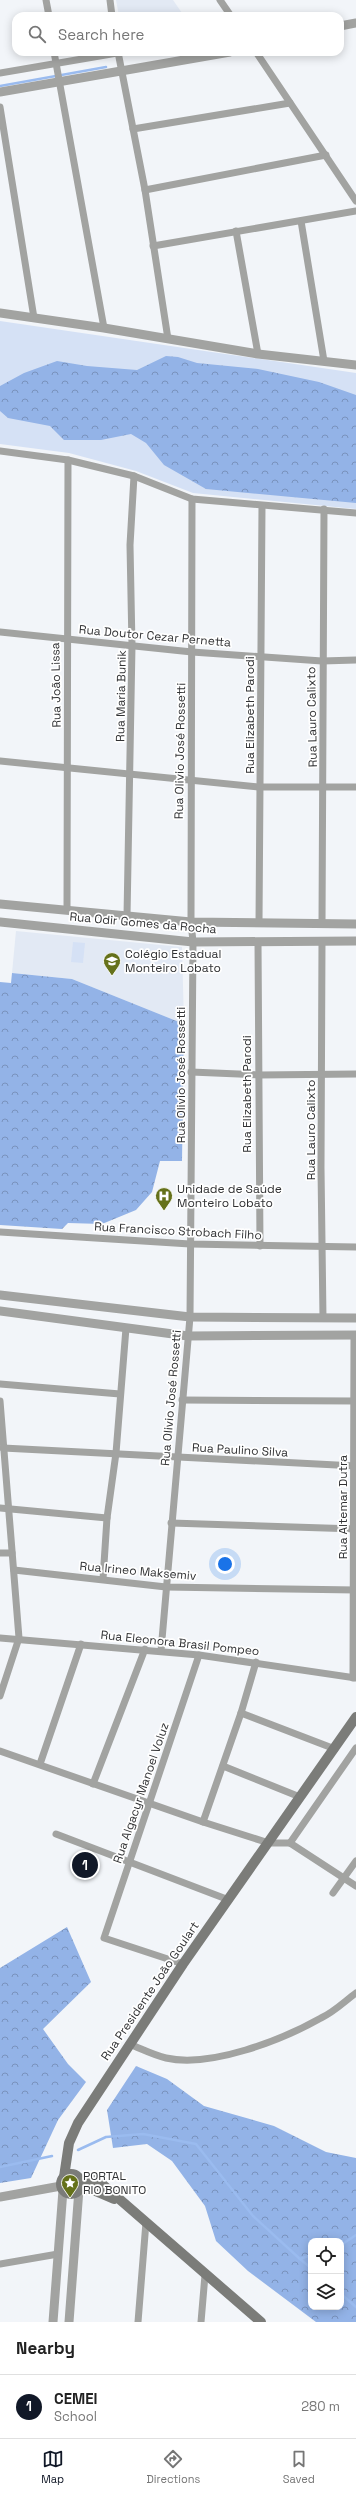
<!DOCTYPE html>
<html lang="en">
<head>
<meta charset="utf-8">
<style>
  body { margin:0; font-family:"Space Grotesk",sans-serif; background:#f6f6f6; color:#222 }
  .controls { position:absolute; right:12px; bottom:12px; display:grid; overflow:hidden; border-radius:8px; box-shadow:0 2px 10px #0003 }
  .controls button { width:36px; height:36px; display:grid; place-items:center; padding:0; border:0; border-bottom:1px solid #e0e0e0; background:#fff; color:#222; font:20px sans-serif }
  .you { position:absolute; left:225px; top:1564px; width:14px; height:14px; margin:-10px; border:3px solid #fff; border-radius:50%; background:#1a73e8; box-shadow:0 0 0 6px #1a73e833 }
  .badge { display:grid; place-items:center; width:26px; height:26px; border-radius:50%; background:#111827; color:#fff; font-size:13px; font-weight:700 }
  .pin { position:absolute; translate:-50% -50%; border:2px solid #fff; box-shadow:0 1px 4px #0006 }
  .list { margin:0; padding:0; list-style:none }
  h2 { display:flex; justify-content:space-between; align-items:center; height:52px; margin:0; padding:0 16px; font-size:17px }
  h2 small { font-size:13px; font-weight:400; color:#767676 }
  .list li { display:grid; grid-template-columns:26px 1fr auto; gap:12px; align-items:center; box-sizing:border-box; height:64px; padding:0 16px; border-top:1px solid #e0e0e0 }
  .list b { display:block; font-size:15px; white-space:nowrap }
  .list p { margin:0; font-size:13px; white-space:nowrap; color:#767676 }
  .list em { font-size:13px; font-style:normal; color:#767676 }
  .icon { flex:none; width:22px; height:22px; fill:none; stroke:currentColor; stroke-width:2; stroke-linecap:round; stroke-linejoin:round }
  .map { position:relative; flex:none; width:356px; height:2322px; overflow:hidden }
  .search { position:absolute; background:#fff; box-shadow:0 2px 10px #0003; left:12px; right:12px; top:12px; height:44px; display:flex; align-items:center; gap:10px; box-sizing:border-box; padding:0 14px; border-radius:12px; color:#767676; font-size:15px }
  .sheet { height:116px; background:#fff }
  nav { display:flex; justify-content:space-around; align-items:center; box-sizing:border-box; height:56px; border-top:1px solid #e0e0e0; background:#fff; font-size:11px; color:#767676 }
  nav a { display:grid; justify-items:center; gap:2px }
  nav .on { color:#111827 }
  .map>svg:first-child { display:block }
  .built { fill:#e2e9f4 }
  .green { fill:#d5e1f5 }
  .forest { fill:url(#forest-crowns); fill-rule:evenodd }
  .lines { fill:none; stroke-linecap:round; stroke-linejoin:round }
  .stream { stroke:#9abbef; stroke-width:2.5 }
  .minor { stroke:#a2a3a1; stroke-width:7 }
  .tertiary { stroke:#a2a3a1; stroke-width:9 }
  .secondary { stroke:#7b7c79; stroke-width:10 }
  .labels { text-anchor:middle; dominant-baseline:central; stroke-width:3.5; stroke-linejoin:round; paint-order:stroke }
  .street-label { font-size:12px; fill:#313234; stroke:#fff }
  .poi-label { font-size:12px; fill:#313234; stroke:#fff; text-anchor:start }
</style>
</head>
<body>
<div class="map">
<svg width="356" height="2322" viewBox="0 0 356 2322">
  <defs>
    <pattern id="forest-crowns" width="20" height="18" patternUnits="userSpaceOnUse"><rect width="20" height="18" fill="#93b3e7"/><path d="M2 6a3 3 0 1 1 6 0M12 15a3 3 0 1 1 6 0" fill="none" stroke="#7992bc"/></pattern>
  </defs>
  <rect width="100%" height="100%" fill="#f2f5f9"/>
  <g class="built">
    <path d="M116 0H173L184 16H119Z"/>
    <path d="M16 931 182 947 184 1024 72 979 12 973Z"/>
  </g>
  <g class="green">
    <path d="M0 321 356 373V509L193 493 136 471 69 453 0 444Z"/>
    <path d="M73 942 85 943 83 963 71 962Z"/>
  </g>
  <g class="forest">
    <path d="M166 356 178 357 197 363 258 369 319 382 356 395V503L206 489 164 465 146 443 131 434 101 440H64L50 426 8 418 0 411V386L24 373 57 361 87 366 137 370Z"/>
    <path d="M12 973 72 979 184 1024 182 1161H160L152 1192 136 1210 102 1224 68 1223 62 1229 0 1225V982L11 983Z"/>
    <path d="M67 1927 91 1982 43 2029 68 2064 86 2082 58 2120 31 2178 0 2183V1968Z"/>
    <path d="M136 2066 167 2079 204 2106 274 2126 326 2152 356 2158V2322H316L248 2271 216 2241 205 2206 172 2161 147 2144 113 2148 107 2110ZM311 2241H341V2307H311Z"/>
  </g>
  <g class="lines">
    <g class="stream">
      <path d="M0 86 106 67"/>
      <path d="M78 2150 106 2137 143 2134 196 2144 253 2216 300 2259 311 2255"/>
      <path d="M0 2167 52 2156"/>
      <path d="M341 2245 356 2235"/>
      <path d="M300 2259 311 2268"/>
      <path d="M341 2294 356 2307"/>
    </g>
    <g class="minor">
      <path d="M46 0 49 16"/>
      <path d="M110 0 112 16"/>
      <path d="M220 0 231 16"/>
      <path d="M54 52 104 328"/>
      <path d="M118 52 145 190 168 339"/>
      <path d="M256 52 356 201"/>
      <path d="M0 73 123 52"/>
      <path d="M0 107 34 318"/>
      <path d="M133 129 290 103"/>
      <path d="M145 190 326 155"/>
      <path d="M301 221 324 361"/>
      <path d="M236 231 258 354"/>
      <path d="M153 246 356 211"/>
      <path d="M0 451 68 460 134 476 192 499 356 513"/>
      <path d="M0 632 192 652 322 661 356 660"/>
      <path d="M0 761 258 787H356"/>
      <path d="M67 910 68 460"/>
      <path d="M127 916 132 646 130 545 134 476"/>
      <path d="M259 923 262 506"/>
      <path d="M322 924 324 509"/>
      <path d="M258 942 260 1246"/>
      <path d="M322 942 321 1168 323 1318"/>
      <path d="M191 1072 259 1075 356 1074"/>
      <path d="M0 1232 190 1244 356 1247"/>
      <path d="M0 1384 120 1394"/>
      <path d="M182 1400 356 1401"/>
      <path d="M0 1401 19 1638 0 1696"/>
      <path d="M3 1448 356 1466"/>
      <path d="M0 1508 107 1518"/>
      <path d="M171 1523 356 1529"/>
      <path d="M0 1553H12"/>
      <path d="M14 1570 166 1587 356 1590"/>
      <path d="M103 1579 107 1518 116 1453 126 1328"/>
      <path d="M0 1638 199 1655 356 1678"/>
      <path d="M161 1651 190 1317 193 942 191 922 192 499"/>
      <path d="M353 1678 354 1335"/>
      <path d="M241 1713 335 1749"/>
      <path d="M0 1751 203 1822 269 1843H290"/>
      <path d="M40 1764 81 1644"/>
      <path d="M223 1766 300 1797"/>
      <path d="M93 1784 145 1649"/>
      <path d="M203 1822 241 1713 256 1662"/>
      <path d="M56 1834 229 1900"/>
      <path d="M290 1843 356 1748"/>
      <path d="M290 1843 356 1886"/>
      <path d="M333 1893 356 1861"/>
      <path d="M183 1964 104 1938 199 1655"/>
      <path d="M129 2044C142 2049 153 2055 166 2058 211 2068 282 2040 321 2018 334 2012 345 2001 356 1993"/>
      <path d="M0 2264 58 2254"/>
      <path d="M138 2322 146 2222"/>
      <path d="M201 2322 205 2275"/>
    </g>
    <g class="tertiary">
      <path d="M340 26 356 23"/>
      <path d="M0 92 230 52"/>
      <path d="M0 313 104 328 258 354 356 365"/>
      <path d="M0 904 191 922 356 924"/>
      <path d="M0 922 193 942 356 941"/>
      <path d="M0 1295 190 1317 356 1318"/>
      <path d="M0 1311 188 1336 356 1335"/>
      <path d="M0 2197 61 2186"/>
      <path d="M53 2322 63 2190"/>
      <path d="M69 2322 79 2189"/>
    </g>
    <g class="secondary">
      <circle cx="71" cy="2184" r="10"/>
      <path d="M64 2177 69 2143 78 2123 183 1964 356 1717"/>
      <path d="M80 2180 91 2179 102 2184 261 2322"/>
      <path d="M79 2188 93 2190 114 2199"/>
    </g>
  </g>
  <defs>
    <g id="school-pin" transform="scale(0.9)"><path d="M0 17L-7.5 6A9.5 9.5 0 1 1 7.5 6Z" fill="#65711a" stroke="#fff"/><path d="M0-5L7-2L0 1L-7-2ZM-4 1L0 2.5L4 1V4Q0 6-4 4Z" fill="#fff"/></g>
    <g id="hospital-pin" transform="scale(0.9)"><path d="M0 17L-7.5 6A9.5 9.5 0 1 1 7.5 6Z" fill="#65711a" stroke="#fff"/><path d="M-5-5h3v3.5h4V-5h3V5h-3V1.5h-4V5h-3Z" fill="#fff"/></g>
    <g id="sight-pin" transform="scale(0.9)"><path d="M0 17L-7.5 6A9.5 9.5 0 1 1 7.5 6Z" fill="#65711a" stroke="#fff"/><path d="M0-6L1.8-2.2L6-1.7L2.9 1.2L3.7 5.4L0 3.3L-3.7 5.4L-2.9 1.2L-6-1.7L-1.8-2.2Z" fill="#fff"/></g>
  </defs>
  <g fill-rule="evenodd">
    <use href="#school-pin" x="112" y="961"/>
    <use href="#hospital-pin" x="164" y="1196"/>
    <use href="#sight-pin" x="70" y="2183"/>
  </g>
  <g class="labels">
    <g class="street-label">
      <text transform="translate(155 636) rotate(5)">Rua Doutor Cezar Pernetta</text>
      <text transform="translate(56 685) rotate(-91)">Rua João Lissa</text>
      <text transform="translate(121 696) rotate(-89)">Rua Maria Bunik</text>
      <text transform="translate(250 715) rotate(-90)">Rua Elizabeth Parodi</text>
      <text transform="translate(312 717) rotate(-91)">Rua Lauro Calixto</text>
      <text transform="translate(180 751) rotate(-89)">Rua Olivio José Rossetti</text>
      <text transform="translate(143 923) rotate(5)">Rua Odir Gomes da Rocha</text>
      <text transform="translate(181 1075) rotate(-90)">Rua Olivio José Rossetti</text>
      <text transform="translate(247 1094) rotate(-90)">Rua Elizabeth Parodi</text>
      <text transform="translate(311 1130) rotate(-90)">Rua Lauro Calixto</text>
      <text transform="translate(178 1231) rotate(3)">Rua Francisco Strobach Filho</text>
      <text transform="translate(171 1398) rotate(-85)">Rua Olivio José Rossetti</text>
      <text transform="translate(240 1450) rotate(3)">Rua Paulino Silva</text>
      <text transform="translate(343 1507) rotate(-90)">Rua Altemar Dutra</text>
      <text transform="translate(138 1571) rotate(5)">Rua Irineo Maksemiv</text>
      <text transform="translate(180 1643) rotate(6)">Rua Eleonora Brasil Pompeo</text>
      <text transform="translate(141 1793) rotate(-71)">Rua Algacyr Manoel Voluz</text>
      <text transform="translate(150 1991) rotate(-56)">Rua Presidente João Goulart</text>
    </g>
    <g class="poi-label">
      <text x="125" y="954">Colégio Estadual<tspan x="125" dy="14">Monteiro Lobato</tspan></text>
      <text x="177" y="1189">Unidade de Saúde<tspan x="177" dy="14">Monteiro Lobato</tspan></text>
      <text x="83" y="2176">PORTAL<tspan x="83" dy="14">RIO BONITO</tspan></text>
    </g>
  </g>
</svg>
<div class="controls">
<button><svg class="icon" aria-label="locate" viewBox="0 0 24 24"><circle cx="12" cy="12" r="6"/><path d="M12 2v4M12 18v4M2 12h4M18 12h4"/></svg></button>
<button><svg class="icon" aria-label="layers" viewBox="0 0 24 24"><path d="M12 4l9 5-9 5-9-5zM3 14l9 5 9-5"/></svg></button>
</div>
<div class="you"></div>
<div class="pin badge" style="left:85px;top:1865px">1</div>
<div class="search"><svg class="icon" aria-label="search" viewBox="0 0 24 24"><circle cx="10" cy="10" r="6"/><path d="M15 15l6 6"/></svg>Search here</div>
</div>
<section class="sheet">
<h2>Nearby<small></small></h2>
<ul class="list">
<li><span class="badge">1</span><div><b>CEMEI</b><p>School</p></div><em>280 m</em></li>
</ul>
</section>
<nav>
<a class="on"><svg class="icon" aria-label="map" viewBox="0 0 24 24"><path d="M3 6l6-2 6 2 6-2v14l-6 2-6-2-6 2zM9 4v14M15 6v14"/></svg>Map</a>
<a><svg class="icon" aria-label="directions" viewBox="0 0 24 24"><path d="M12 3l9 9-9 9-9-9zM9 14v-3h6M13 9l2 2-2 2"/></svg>Directions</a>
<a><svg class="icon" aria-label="saved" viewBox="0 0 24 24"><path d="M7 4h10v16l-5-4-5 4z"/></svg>Saved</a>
</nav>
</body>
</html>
